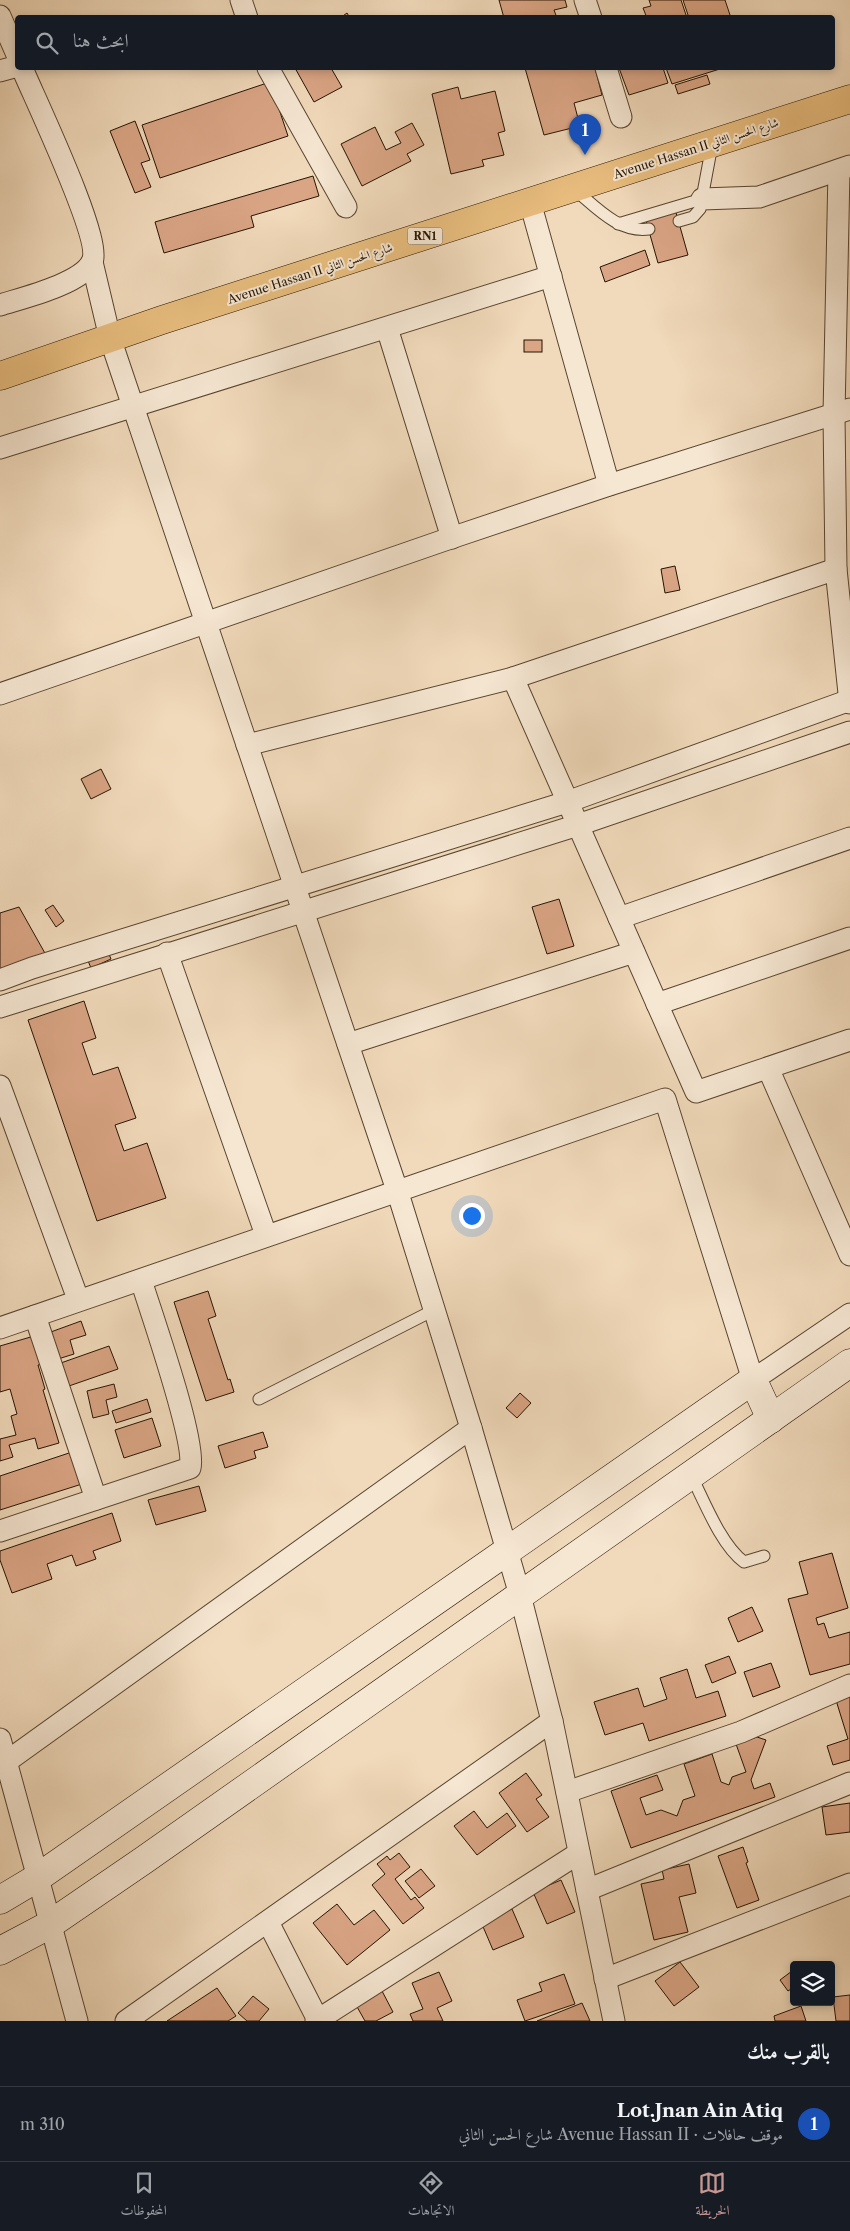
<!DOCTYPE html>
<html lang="ar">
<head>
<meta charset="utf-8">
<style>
  body { margin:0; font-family:"Libre Caslon Text",Amiri,serif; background:#20242c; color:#f1f3f6; direction:rtl }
  .controls { position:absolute; right:15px; bottom:15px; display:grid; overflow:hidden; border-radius:5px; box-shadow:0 2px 8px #0003 }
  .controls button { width:45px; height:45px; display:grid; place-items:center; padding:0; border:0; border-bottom:1px solid #363941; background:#171b24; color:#f1f3f6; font:25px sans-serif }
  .you { position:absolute; left:471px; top:1215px; width:18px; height:18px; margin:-12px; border:4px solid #fff; border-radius:50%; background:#1a73e8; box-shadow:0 0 0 8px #1a73e833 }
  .badge { display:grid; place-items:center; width:32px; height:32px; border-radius:50%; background:#c59692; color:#fff; font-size:16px; font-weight:700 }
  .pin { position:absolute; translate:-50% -41px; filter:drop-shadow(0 1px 2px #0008) }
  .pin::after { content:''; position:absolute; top:26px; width:18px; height:15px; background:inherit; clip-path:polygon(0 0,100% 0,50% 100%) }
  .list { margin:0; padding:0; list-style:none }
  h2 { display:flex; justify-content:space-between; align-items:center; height:65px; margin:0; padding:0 20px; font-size:21px }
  h2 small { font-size:16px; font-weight:400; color:#9ea1a6 }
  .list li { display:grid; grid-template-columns:32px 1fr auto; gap:15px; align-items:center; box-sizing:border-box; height:75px; padding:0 20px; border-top:1px solid #363941 }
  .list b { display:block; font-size:19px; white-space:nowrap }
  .list p { margin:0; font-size:16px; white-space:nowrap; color:#9ea1a6 }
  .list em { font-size:16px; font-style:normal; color:#9ea1a6 }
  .icon { flex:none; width:28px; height:28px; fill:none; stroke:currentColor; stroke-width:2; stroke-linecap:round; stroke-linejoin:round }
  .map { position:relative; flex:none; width:850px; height:2021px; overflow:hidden; direction:ltr }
  .search { position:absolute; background:#171b24; box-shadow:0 2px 8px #0003; left:15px; right:15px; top:15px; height:55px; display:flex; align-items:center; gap:12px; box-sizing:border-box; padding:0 18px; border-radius:5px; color:#9ea1a6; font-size:19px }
  .sheet { height:140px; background:#171b24 }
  nav { display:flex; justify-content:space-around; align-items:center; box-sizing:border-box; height:70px; border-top:1px solid #363941; background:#171b24; font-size:14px; color:#9ea1a6 }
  nav a { display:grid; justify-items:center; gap:2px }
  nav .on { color:#c59692 }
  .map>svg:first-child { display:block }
  .building { fill:#daa585; stroke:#251300 }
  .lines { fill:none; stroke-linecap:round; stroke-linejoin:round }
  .lane-casing { stroke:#58452f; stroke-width:13 }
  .street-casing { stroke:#58452f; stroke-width:23 }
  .secondary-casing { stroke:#251300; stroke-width:29 }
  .primary-casing { stroke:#251300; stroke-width:29 }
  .lane { stroke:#f6e7d3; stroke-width:11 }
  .street { stroke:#f6e7d3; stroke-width:21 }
  .secondary { stroke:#f6e7d3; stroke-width:28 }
  .primary { stroke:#e8bd7e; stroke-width:28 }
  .labels { text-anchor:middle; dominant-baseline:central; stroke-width:4; stroke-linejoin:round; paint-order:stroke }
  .shield { fill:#f6e7d3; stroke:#64533f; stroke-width:1 }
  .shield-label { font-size:11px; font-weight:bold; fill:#251300 }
  .street-label { font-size:12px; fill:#251300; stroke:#f6e7d3 }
</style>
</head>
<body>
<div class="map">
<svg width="850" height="2021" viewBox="0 0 850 2021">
  <rect width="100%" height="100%" fill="#f1dabb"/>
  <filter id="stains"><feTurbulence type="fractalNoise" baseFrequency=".004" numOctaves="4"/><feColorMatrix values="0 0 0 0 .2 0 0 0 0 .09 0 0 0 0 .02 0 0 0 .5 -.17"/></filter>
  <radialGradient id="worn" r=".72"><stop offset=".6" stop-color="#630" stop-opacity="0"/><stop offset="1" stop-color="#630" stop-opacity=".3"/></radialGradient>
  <g class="building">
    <path d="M499 0H565L567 7 554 10 557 18H504Z"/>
    <path d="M649 0H681L687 18H647L643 8 651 6Z"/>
    <path d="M683 0H725L731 18H689Z"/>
    <path d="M347 13 350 18H340Z"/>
    <path d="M295 68H331L342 87 314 102Z"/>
    <path d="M525 68H595L602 95 574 103 580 126 544 135Z"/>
    <path d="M619 68H663L668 83 629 95Z"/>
    <path d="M666 68H723L672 84Z"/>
    <path d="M707 75 710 84 678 94 675 85Z"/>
    <path d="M270 82 288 136 160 178 142 125Z"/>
    <path d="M458 87 461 99 495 91 505 131 498 133 504 155 482 160 484 166 451 174 432 94Z"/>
    <path d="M135 121 150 160 141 163 151 187 135 193 110 131Z"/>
    <path d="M412 123 424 145 407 154 411 161 362 186 341 144 375 127 386 150 401 143 395 132Z"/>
    <path d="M313 176 319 196 251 216 254 227 164 253 155 222Z"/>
    <path d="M675 209 688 255 658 263 645 217Z"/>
    <path d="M645 250 650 265 605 282 600 267Z"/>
    <rect x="524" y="340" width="18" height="12"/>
    <path d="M675 566 680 590 665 593 661 569Z"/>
    <path d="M101 769 111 789 91 799 81 779Z"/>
    <path d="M559 899 574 946 547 954 532 907Z"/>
    <path d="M53 905 64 921 56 927 45 910Z"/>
    <path d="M19 907 46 955 0 970V913Z"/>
    <path d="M106 947 111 959 91 968 86 956Z"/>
    <path d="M84 1001 96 1038 82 1043 93 1075 118 1067 136 1118 115 1125 124 1151 147 1143 166 1198 97 1221 28 1020Z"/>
    <path d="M208 1291 216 1316 208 1319 228 1380 230 1379 234 1392 206 1401 174 1302Z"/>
    <path d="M81 1321 86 1335 70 1340 74 1354 58 1359 48 1333Z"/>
    <path d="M34 1336 42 1364 38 1365 45 1389 43 1390 59 1443 38 1449 35 1438 9 1445 13 1457 0 1461V1439L16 1435 11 1416 17 1414 10 1389 0 1392V1346Z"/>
    <path d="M109 1346 118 1369 66 1387 58 1364Z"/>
    <path d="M114 1384 117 1397 106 1400 109 1414 93 1418 87 1391Z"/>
    <path d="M520 1393 531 1403 517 1418 506 1408Z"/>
    <path d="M147 1399 151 1412 116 1423 112 1411Z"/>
    <path d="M152 1418 161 1446 124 1458 115 1430Z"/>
    <path d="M263 1432 268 1447 254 1451 256 1458 225 1468 218 1446Z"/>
    <path d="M72 1452 82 1484 0 1510V1476Z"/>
    <path d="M199 1486 206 1511 156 1525 148 1500Z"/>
    <path d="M112 1513 121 1541 93 1551 96 1559 76 1566 72 1555 47 1564 52 1579 12 1593 0 1560V1551Z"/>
    <path d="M832 1553 848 1608 816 1618 818 1625 824 1623 829 1638 850 1632V1664L810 1675 788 1599 808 1594 799 1562Z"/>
    <path d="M752 1607 763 1631 738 1642 728 1618Z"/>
    <path d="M729 1656 736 1673 712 1683 705 1665Z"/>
    <path d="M771 1663 780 1687 753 1697 744 1672Z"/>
    <path d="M687 1669 696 1698 718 1691 726 1716 649 1741 643 1723 605 1735 594 1702 638 1688 644 1707 667 1699 660 1678Z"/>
    <path d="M850 1693V1760L833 1765 827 1746 848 1739 835 1697Z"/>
    <path d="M757 1737 766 1740 751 1780 754 1789 770 1783 775 1797 631 1848 611 1791 657 1775 663 1790 640 1798 646 1815 661 1810 677 1816 683 1800 695 1796 684 1764 712 1754 721 1782 729 1785 732 1777 746 1772 736 1744Z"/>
    <path d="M526 1773 542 1795 536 1799 549 1817 527 1832 499 1793Z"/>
    <path d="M850 1803V1832L826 1835 822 1807Z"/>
    <path d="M474 1811 487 1828 507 1813 516 1826 477 1855 454 1826Z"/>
    <path d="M743 1847 748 1862 746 1863 759 1900 737 1908 718 1856Z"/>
    <path d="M399 1853 410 1867 395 1879 411 1900 415 1897 424 1908 403 1924 372 1885 385 1874 377 1864 387 1856 390 1860Z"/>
    <path d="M689 1864 696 1893 679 1897 688 1932 654 1940 641 1884 664 1879 662 1870Z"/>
    <path d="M421 1869 435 1886 419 1898 405 1881Z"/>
    <path d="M561 1880 575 1912 547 1924 533 1892Z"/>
    <path d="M337 1904 354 1925 374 1910 390 1930 347 1965 313 1923Z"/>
    <path d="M512 1909 524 1937 493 1950 481 1922Z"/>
    <path d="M680 1962 699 1987 674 2006 655 1981Z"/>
    <path d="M792 1971 794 1987 788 1991 780 1980Z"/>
    <path d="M439 1972 452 2001 437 2008 443 2021H413L410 2014 423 2009 412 1983Z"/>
    <path d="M564 1974 575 2004 525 2021 517 2000 542 1991 539 1983Z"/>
    <path d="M217 1988 236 2016 228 2021H167Z"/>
    <path d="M382 1991 393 2012 376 2021H365L356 2005Z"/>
    <path d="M850 1995V2021H836L833 1997Z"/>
    <path d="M253 1996 269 2009 259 2021H247L238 2013Z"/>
    <path d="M582 2003 590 2021H537Z"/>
    <path d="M801 2006 806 2021H775L774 2016Z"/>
  </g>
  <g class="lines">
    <g class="lane-casing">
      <g id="lane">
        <path d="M574 189C596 207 618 233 649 229"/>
        <path d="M679 221 693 217 700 209 712 145"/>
        <path d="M618 224 702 199"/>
        <path d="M259 1399 434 1310"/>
        <path d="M691 1475C704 1501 721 1545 744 1562L764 1556"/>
      </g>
    </g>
    <g class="street-casing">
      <g id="street">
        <path d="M241 0 247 18"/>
        <path d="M585 0 591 18"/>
        <path d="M0 16 18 57"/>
        <path d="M268 68 346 207"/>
        <path d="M606 68 621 117"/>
        <path d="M0 71 18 66"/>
        <path d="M839 170 834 415 836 569 850 703"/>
        <path d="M702 199 759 197 850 166"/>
        <path d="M530 202 609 485"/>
        <path d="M92 262 110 338 397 1190 471 1428 520 1595 552 1721 614 2021"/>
        <path d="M0 305C22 298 81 284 92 262 103 240 34 97 22 68"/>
        <path d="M387 328 452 538"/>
        <path d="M0 448 551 276"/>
        <path d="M836 569 513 678 696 1092 850 1040"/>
        <path d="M0 694 442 541 609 485 850 409"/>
        <path d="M247 745 513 678"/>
        <path d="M619 918 850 838"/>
        <path d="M167 953 266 1235"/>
        <path d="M0 980 32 968 567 802 850 700"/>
        <path d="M657 1004 850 938"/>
        <path d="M0 1007 578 825 850 732"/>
        <path d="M348 1044 634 952"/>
        <path d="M768 1068 850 1255"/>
        <path d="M0 1086 78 1299"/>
        <path d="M35 1316 96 1499"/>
        <path d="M0 1328 665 1099 753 1380 850 1314"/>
        <path d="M0 1531 190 1468C197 1442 151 1313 141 1280"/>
        <path d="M0 1739 77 2021"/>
        <path d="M6 1762 471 1428"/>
        <path d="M567 1792 741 1732 850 1685"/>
        <path d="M587 1890 850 1783"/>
        <path d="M268 1922 318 2020"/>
        <path d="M605 1979 850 1884"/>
        <path d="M126 2021 552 1721"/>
        <path d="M316 2021 579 1853"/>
      </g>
    </g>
    <g class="secondary-casing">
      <g id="secondary">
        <path d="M0 1900 37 1878 753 1380 771 1419"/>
        <path d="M0 1951 49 1925 144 1860 850 1363"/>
      </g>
    </g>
    <g class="primary-casing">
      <path id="primary" d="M0 376 162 320 850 99"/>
    </g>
    <use href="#lane" class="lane"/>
    <use href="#street" class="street"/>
    <use href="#secondary" class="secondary"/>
    <use href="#primary" class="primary"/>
  </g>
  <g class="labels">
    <rect class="shield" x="407.5" y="227.5" width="35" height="17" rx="4"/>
    <g class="shield-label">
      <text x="425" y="236">RN1</text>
    </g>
    <g class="street-label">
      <text transform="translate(696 148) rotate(-18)">Avenue Hassan II شارع الحسن الثاني</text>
      <text transform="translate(310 273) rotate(-18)">Avenue Hassan II شارع الحسن الثاني</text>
    </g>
  </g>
  <rect width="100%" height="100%" filter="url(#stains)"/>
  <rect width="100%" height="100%" fill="url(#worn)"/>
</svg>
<div class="controls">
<button><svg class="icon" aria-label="layers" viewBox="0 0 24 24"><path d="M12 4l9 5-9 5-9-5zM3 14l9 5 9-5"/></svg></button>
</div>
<div class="you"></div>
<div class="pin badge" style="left:585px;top:155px;background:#1a4fb4">1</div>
<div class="search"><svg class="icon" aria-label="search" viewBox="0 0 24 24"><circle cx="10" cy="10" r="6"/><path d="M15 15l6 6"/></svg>ابحث هنا</div>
</div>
<section class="sheet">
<h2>بالقرب منك<small></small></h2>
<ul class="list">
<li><span class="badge" style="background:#1a4fb4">1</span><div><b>Lot.Jnan Ain Atiq</b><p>موقف حافلات · Avenue Hassan II شارع الحسن الثاني</p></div><em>310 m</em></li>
</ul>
</section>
<nav>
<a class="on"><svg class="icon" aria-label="map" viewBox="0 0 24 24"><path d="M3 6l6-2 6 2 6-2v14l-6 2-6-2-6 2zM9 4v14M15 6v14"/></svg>الخريطة</a>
<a><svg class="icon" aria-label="directions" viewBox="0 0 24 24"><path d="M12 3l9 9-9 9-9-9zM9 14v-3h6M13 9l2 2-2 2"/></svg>الاتجاهات</a>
<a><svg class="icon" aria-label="saved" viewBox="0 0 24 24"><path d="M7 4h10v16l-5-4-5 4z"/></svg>المحفوظات</a>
</nav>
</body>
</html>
